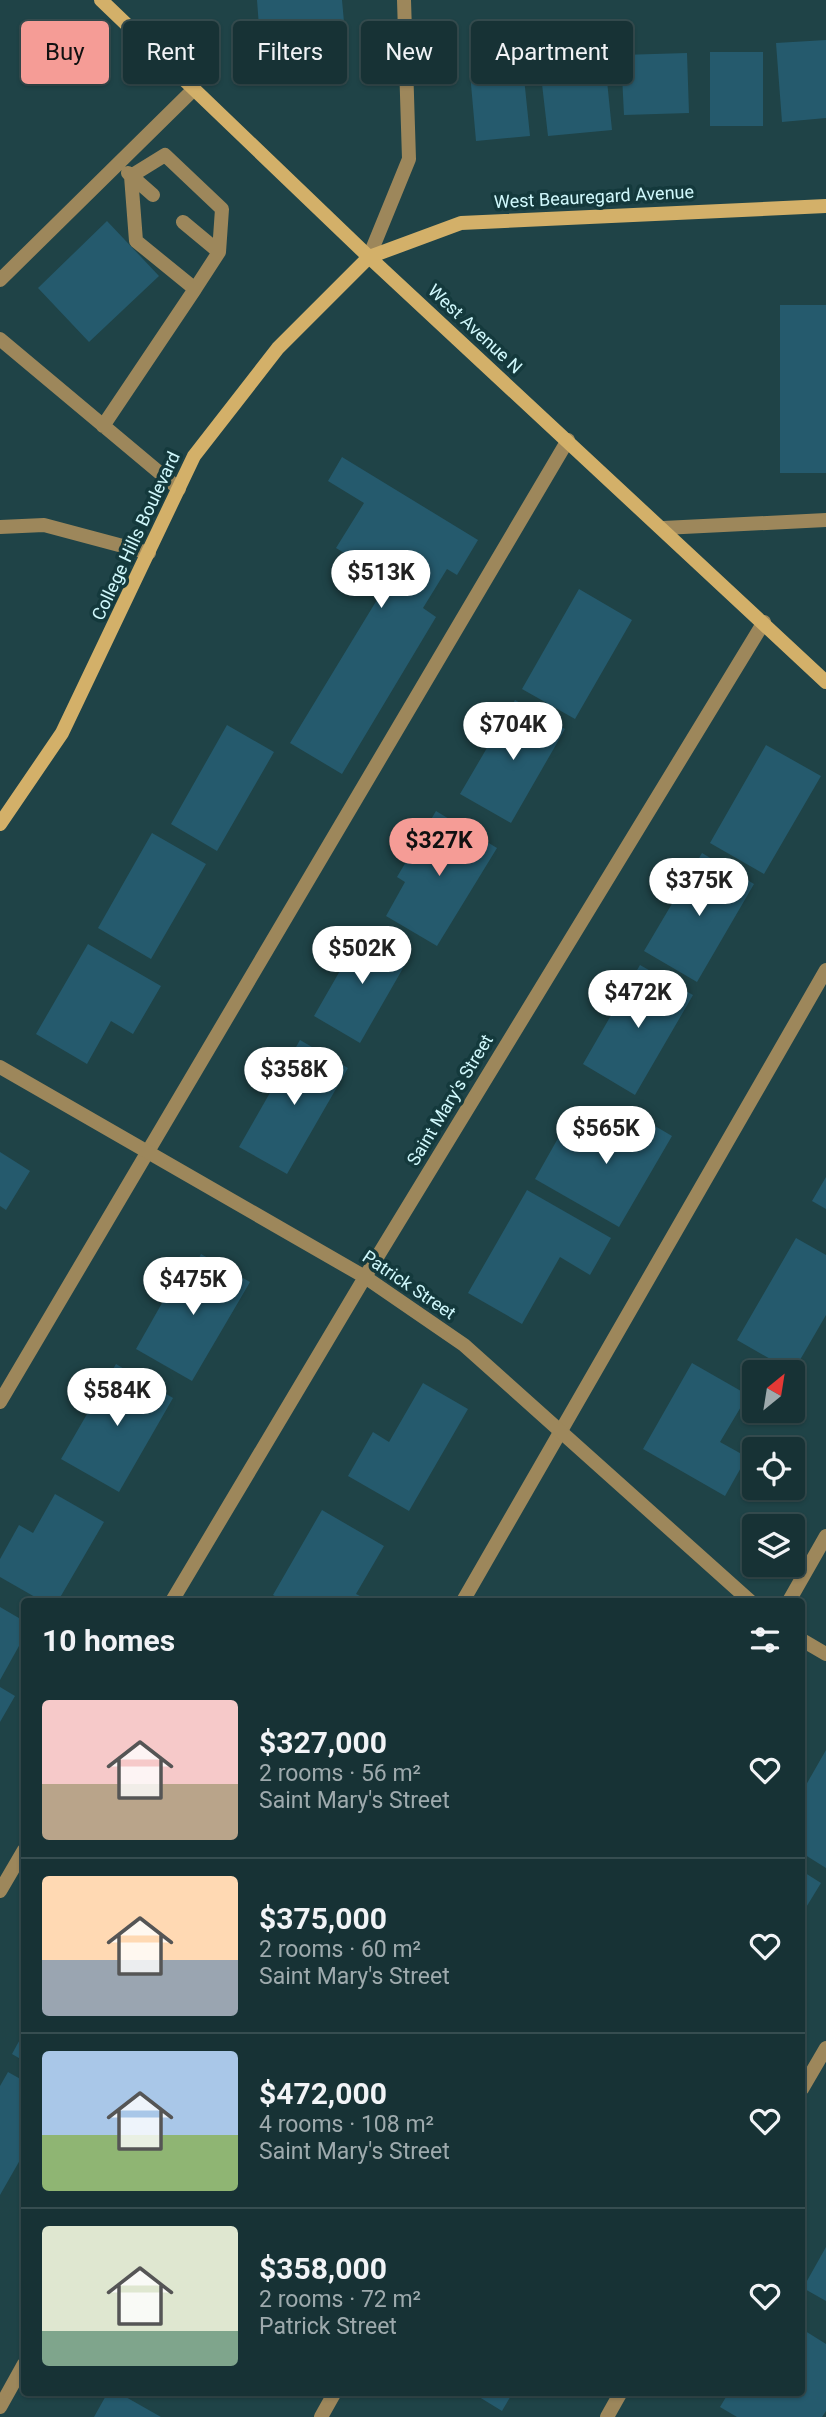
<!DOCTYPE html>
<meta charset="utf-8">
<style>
:root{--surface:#173235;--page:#243e41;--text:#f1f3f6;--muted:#9eaaad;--line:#364d50;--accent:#f59c96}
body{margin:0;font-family:Roboto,sans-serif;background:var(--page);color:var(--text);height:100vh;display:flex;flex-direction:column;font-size:26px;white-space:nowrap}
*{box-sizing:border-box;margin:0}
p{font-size:23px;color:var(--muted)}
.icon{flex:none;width:38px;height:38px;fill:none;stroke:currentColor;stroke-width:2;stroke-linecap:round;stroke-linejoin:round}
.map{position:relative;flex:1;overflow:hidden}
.side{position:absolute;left:21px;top:1598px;width:784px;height:798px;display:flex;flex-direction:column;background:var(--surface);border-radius:7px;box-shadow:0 2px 5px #0004,0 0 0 2px var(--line)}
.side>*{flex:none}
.top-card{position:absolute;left:21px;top:21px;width:784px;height:63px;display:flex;gap:14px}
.needle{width:46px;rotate:30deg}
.tools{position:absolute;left:742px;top:1360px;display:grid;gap:14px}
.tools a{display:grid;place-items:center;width:63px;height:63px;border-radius:7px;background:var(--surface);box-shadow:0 2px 5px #0004,0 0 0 2px var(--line);font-size:35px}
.price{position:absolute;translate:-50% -60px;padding:0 16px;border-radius:24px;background:#fff;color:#222;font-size:23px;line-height:46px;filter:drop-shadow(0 2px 4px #0008)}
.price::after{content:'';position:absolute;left:50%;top:42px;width:21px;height:16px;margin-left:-10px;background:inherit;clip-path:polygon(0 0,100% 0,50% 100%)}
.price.on{background:var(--accent);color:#111}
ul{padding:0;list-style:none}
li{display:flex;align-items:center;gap:21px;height:175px;padding:0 21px}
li+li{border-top:2px solid var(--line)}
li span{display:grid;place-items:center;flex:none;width:196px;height:140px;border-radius:7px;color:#555}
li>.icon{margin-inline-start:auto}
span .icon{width:84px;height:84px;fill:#fffc;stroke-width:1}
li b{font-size:30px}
h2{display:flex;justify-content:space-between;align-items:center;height:84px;padding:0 21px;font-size:30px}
.tag{padding:0 24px;border-radius:7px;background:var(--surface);box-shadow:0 2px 5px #0004,0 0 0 2px var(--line);font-size:24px;line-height:63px}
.tag.on{background:var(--accent);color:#111}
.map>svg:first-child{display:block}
.building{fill:#255a6d}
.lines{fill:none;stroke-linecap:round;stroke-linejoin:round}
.lane{stroke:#9d875b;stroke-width:14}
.street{stroke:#9d875b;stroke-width:14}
.secondary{stroke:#d3b069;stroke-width:14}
.labels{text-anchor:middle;stroke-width:7;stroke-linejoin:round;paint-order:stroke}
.street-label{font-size:18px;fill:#d0f8fc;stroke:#14393c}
</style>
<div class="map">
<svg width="826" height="2417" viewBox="0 0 826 2417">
<rect width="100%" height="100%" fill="#1f4347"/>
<!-- building -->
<path class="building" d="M257 0H342L345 33 260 40Z
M826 40V118L782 122 776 43Z
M604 51 612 130 548 136 539 58Z
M710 52H763V126H710Z
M687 53 689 113 624 115 621 55Z
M523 68 530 136 476 141 470 73Z
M107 221 159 276 89 342 38 288Z
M780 305H826V473H780Z
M342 457 478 540 457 575 447 569 423 608 436 617 342 774 290 743 389 580 336 548 364 503 328 481Z
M579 589 632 620 575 719 522 689Z
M515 700 565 729 511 823 460 794Z
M227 725 274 752 217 851 171 824Z
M766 745 821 776 764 874 710 843Z
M436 811 497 848 437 946 386 916 405 882 397 877Z
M152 833 206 864 151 959 98 928Z
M702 853 754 884 697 982 644 951Z
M364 929 410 956 360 1043 314 1016Z
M88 944 161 986 133 1034 111 1021 87 1064 36 1034Z
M640 965 693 995 635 1095 583 1064Z
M300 1040 348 1068 287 1174 239 1147Z
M621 1106 672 1136 619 1227 535 1179 561 1133 595 1152Z
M0 1152 30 1171 6 1210 0 1206Z
M826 1177V1209L812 1201Z
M527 1190 611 1238 590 1275 560 1257 522 1324 468 1293Z
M796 1238 826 1255V1315L793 1372 737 1340Z
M201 1254 250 1282 192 1381 136 1349 183 1266 192 1271Z
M692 1363 748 1395 720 1442 747 1457 725 1496 643 1449Z
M116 1364 173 1398 119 1492 61 1459Z
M423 1383 468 1409 409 1511 348 1476 373 1432 389 1442Z
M55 1494 104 1522 58 1601H42L0 1577V1559L19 1525 33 1533Z
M322 1510 384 1546 356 1594 370 1601H283L273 1595Z
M0 1607 24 1621V1637L0 1680Z
M0 1687 15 1696 0 1722Z
M826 1750V1868L802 1853V1792Z
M802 1871 821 1883 802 1914Z
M24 2032V2061L12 2054Z
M8 2072 24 2081V2153L0 2195V2086Z
M826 2247V2301L803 2288Z
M802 2329 826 2344V2411L822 2417H737L720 2407 729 2392H802Z
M108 2392H117L161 2417H94Z
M471 2392H513L502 2411Z"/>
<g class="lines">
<!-- lane -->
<path class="lane" d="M128 173 153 195
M183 222 219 252 222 209 165 155 131 176 136 241 195 289 219 252
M0 280 194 89
M0 339 179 489
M103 426 195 289
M663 528 826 520
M0 1402 568 440
M463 1601 826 970
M802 2089 826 2048
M0 2407 24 2364
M607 2417 621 2392"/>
<!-- street -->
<path class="street" d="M369 257 409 159 404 0
M0 527 44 525 149 553
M0 1067 365 1277 464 1345 750 1601
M172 1601 365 1277 764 622
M789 1601 826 1536
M802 1640 826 1654
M0 1891 24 1850
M321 2417 335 2392"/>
<!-- secondary -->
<path class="secondary" d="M101 0 369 257 826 682
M0 824 62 733 194 456 278 348 369 257 461 223 826 206"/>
</g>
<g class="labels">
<!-- street labels -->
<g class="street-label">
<text transform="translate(594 197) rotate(-3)" y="6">West Beauregard Avenue</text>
<text transform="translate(475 329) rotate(43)" y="6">West Avenue N</text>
<text transform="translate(136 536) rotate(-65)" y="6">College Hills Boulevard</text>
<text transform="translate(450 1100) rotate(-59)" y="6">Saint Mary's Street</text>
<text transform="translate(409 1285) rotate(34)" y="6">Patrick Street</text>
</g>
</g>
</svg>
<div class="tools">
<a><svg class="needle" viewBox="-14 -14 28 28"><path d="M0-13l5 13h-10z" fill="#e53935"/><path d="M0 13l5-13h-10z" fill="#9eaaad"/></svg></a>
<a><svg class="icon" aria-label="locate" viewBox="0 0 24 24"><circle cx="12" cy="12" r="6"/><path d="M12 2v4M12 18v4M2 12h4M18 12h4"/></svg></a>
<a><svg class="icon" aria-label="layers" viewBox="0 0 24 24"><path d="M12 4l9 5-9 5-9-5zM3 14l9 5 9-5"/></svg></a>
</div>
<b class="price" style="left:381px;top:610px">$513K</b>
<b class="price" style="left:513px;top:762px">$704K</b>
<b class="price on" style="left:439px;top:878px">$327K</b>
<b class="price" style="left:699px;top:918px">$375K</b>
<b class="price" style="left:362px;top:986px">$502K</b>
<b class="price" style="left:638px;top:1030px">$472K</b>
<b class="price" style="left:294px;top:1107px">$358K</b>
<b class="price" style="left:606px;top:1166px">$565K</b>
<b class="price" style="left:193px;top:1317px">$475K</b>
<b class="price" style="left:117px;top:1428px">$584K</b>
<div class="top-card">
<a class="tag on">Buy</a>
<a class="tag">Rent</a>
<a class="tag">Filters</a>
<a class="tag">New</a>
<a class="tag">Apartment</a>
</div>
<section class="side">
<h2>10 homes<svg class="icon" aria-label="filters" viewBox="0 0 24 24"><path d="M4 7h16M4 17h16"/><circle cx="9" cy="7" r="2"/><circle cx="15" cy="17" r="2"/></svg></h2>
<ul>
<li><span style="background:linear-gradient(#f6c9c9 60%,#b9a48a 0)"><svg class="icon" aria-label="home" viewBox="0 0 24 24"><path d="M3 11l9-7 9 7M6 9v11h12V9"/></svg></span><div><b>$327,000</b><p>2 rooms · 56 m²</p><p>Saint Mary's Street</p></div><svg class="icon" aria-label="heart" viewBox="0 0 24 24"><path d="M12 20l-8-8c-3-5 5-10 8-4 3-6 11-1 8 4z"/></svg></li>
<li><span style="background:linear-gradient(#ffd9b3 60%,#9aa5b1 0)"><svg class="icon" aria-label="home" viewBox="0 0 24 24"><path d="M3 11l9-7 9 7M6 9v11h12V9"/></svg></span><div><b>$375,000</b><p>2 rooms · 60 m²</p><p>Saint Mary's Street</p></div><svg class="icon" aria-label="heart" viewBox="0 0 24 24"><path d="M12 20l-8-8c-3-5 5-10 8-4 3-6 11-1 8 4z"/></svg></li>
<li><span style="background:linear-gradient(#a9c7e8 60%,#8fb573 0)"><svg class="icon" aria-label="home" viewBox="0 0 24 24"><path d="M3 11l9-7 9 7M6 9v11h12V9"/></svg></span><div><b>$472,000</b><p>4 rooms · 108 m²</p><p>Saint Mary's Street</p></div><svg class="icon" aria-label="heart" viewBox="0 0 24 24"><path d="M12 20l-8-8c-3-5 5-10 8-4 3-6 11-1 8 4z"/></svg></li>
<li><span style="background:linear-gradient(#dfe7d0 75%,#7fa58c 0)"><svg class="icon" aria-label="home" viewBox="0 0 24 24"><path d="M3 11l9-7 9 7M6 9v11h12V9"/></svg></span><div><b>$358,000</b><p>2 rooms · 72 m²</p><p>Patrick Street</p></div><svg class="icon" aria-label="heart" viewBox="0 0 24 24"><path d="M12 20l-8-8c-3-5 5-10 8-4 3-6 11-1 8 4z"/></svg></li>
</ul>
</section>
</div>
